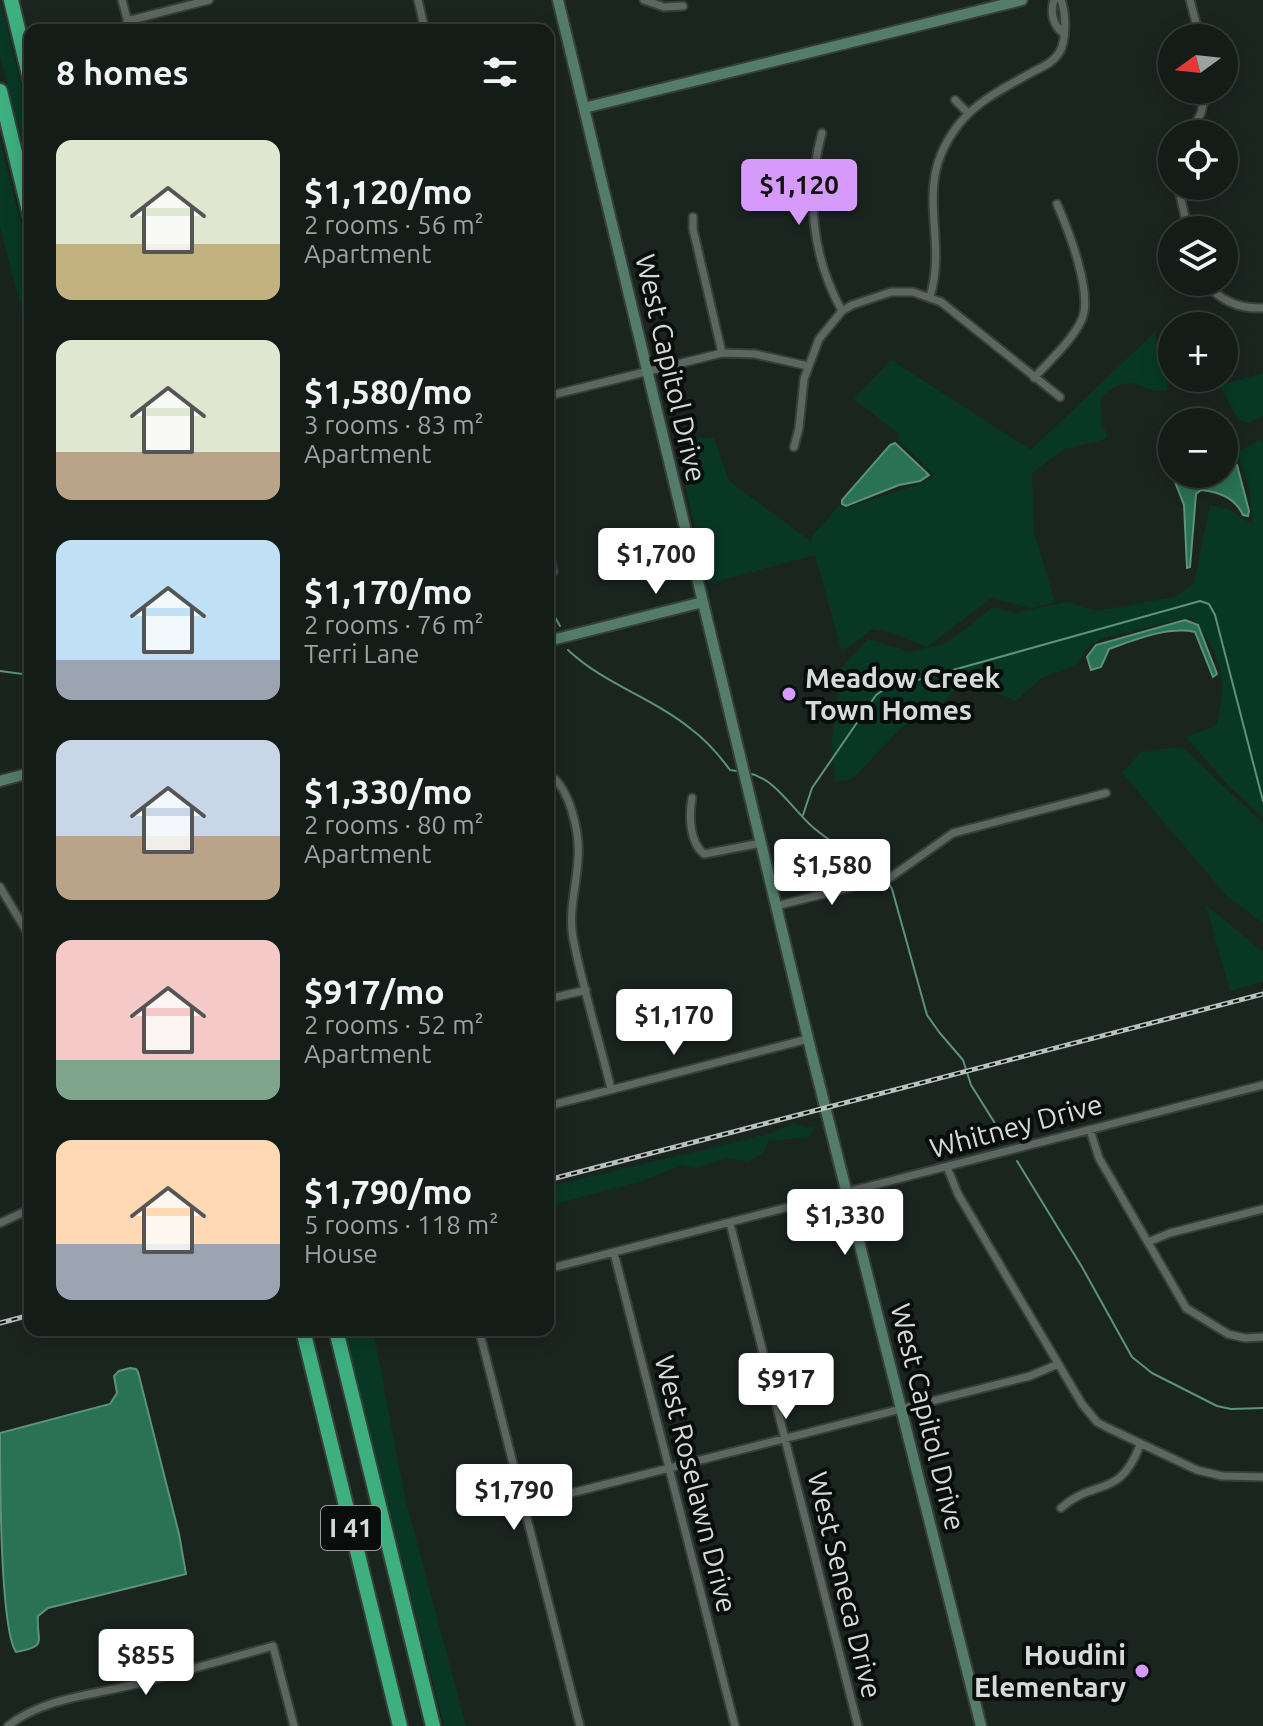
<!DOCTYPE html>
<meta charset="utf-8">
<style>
:root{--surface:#141c18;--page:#1d2521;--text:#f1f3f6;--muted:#9da1a2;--line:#333a37;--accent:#d69bfa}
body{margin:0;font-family:Ubuntu,sans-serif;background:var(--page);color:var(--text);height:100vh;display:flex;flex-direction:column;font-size:30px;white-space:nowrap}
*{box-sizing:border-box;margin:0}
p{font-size:26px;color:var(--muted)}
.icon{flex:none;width:44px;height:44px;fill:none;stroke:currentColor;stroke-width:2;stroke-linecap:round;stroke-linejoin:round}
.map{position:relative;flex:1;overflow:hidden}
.side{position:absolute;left:24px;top:24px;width:530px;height:1312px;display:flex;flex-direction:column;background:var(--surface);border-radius:16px;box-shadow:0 4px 20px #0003,0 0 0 2px var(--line)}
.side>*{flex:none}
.needle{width:52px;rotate:255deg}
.buttons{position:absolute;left:1158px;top:24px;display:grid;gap:16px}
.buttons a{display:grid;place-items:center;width:80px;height:80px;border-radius:50%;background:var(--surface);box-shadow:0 4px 20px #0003,0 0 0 2px var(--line);font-size:40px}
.price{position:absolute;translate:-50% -68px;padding:0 18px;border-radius:8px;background:#fff;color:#222;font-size:26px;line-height:52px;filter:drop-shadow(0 2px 4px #0008)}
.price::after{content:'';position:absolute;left:50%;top:48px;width:24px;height:18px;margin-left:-12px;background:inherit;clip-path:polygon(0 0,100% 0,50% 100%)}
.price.selected{background:var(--accent);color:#111}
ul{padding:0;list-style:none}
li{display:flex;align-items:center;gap:24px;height:200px;padding:0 32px}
li span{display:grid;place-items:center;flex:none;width:224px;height:160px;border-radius:16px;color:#555}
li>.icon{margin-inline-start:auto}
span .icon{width:96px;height:96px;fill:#fffc;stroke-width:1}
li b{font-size:34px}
h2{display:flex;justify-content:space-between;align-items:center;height:96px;padding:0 32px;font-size:34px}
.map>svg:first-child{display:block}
.green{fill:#083825}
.water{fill:#297253;stroke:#5d927b;stroke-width:2}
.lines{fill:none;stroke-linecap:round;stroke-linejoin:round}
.stream{stroke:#5d927b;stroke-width:2}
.street-casing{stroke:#383f3b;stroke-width:11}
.secondary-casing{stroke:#383f3b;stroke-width:14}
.highway-casing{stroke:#383f3b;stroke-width:18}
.street{stroke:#5c6761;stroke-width:7}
.secondary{stroke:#537d6a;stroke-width:10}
.highway{stroke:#3eb080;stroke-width:14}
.rail-casing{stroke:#b9c0bd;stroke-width:5}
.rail{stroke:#090d0b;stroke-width:2;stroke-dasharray:6;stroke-linecap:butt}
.poi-dot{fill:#d69bfa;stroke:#090d0b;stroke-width:3}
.labels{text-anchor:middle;stroke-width:8;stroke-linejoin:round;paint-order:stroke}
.shield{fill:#090d0b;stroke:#989d9a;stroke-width:2}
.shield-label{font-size:26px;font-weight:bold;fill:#d5dbd8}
.street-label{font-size:28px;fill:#d5dbd8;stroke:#090d0b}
.poi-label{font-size:28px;font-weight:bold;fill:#d5dbd8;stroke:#090d0b;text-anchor:start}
</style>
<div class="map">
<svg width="1263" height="1726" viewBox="0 0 1263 1726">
<rect width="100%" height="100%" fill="#1b2520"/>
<!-- green -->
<path class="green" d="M0 0 30 120V177L0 55Z
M0 142 30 259V342L0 227Z
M1155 332 1168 390C1140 397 1135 366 1100 398L1102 424 1107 435 1104 440 1064 449 1032 473 1034 532 1055 602 1031 608 991 598 927 647 898 635 872 629 842 652 815 555 708 584 674 437 714 438 729 481 810 541 813 547 811 537 839 506 847 508 923 483 934 475 898 440 899 434 854 399 891 360 1031 450Z
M1263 373V416L1249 423 1238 420 1220 385Z
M1261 439 1263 444V817L1228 785 1186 737 1216 726C1228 678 1223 656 1191 617L1102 638 1085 650 1077 665 1041 678 1016 701 977 684 955 690 923 722 903 726 851 780 835 781 832 739 840 670 868 639 909 652 947 643 993 607 1014 613 1067 602 1097 611 1175 597 1194 584 1210 505 1228 509 1253 525 1250 490 1237 453Z
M1182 747 1263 824V923L1228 897 1122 773 1141 752Z
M1206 905 1263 952V981L1230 991Z
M794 1123 807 1127 816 1126 809 1137 768 1141 763 1153 748 1162 730 1158 694 1168 681 1165 643 1181 548 1206V1187L776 1132Z
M344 1330H373L405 1498 466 1726H444Z"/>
<!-- water -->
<path class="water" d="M895 443 929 475 920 481 899 485 846 506 842 504V500L890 445Z
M1229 460 1237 465 1249 511 1248 516 1243 515C1235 498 1220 492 1201 490L1196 494 1190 567 1187 568 1184 505 1175 482 1190 474H1224V462Z
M1185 620 1198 625 1217 674 1213 677 1195 632C1168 626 1134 640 1109 649L1101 667 1091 670 1087 657 1096 645Z
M130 1368 136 1369 138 1372 179 1534 186 1574 48 1608 38 1616C36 1642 49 1646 16 1652 0 1628 0 1473 0 1433L110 1404 117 1393 114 1376 119 1371Z"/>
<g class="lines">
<!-- stream -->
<path class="stream" d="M548 605 560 626
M568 650C604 684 653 698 691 729 706 740 719 755 730 770L737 771
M0 671 30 675
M748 773C776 778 794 812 815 829 835 845 856 860 880 868L884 875
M803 815 812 788 876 695 885 689 1200 601 1209 604 1215 615 1263 801
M887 880 892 889 927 1015 939 1032 963 1060 971 1085 1006 1141
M1017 1161 1082 1267 1132 1357 1152 1373 1217 1406 1231 1409 1263 1408"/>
<defs>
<path id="street" d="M122 0 130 30
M418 0 425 30
M644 0 664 7 683 6
M1054 0C1050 12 1053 25 1062 32
M1190 0 1200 38
M127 21 209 0
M955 100 968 113
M822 133C805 193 812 257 842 311
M1190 134 1201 113 1206 90
M1178 186 1188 230
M693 217V229L722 353
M1205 282C1220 301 1239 309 1263 308
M930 297C949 232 910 186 959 124 976 102 1004 88 1029 74 1039 68 1052 64 1059 53 1067 41 1066 13 1061 0
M1034 378C1050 360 1072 341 1082 319 1093 293 1068 229 1057 204
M548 396 722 353 755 354 808 366
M794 447 799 428 804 379 819 339 842 311 852 305 891 292H913L941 302 1060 397
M548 550 553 572
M548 774C570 786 580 834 578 858 577 885 568 911 573 938 583 989 599 1039 611 1089
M692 798C689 815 689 842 704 854L761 843
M0 887 30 937
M776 906 891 877 953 833 1106 793
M548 999 586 990
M548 1106 808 1039
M1090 1130 1099 1158 1186 1308 1228 1334 1245 1338 1263 1337
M947 1167 958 1194 1082 1404 1097 1422 1106 1427 1197 1470 1222 1476 1263 1477
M0 1223 30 1209
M730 1223 858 1726
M1148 1242 1170 1233 1263 1209
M614 1253 735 1726
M548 1269 1263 1085
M479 1330 580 1726
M524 1505 1030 1376 1058 1364
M1061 1508C1096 1477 1119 1500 1140 1445
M8 1726C42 1698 94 1695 136 1684 182 1672 227 1659 273 1646L294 1726"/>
<path id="secondary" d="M558 0 811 1051 981 1726
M584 108 1022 0
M548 641 703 602
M0 781 30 773"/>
<path id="highway" d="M11 0 30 79
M0 91 30 215
M303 1330 400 1726
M336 1330 433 1726"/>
</defs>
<!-- street casing -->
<use href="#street" class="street-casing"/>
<!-- secondary casing -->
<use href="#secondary" class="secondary-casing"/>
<!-- highway casing -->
<use href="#highway" class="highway-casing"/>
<!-- street -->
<use href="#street" class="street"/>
<!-- secondary -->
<use href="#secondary" class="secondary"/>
<!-- highway -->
<use href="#highway" class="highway"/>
<defs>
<path id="rail" d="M548 1180 1263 994
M0 1323 30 1315"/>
</defs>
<!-- rail casing -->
<use href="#rail" class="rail-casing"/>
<!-- rail -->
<use href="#rail" class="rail"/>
</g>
<!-- markers -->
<g class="poi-dot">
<circle cx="789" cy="694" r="8"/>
<circle cx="1142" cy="1671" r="8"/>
</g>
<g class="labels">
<!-- shield labels -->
<rect class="shield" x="321" y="1506" width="60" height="44" rx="6"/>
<g class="shield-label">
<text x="351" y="1537">I 41</text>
</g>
<!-- street labels -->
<g class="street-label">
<text transform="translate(671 368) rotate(77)" y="10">West Capitol Drive</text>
<text transform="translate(1016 1126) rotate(-15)" y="10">Whitney Drive</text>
<text transform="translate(928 1417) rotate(76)" y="10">West Capitol Drive</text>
<text transform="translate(696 1484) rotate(76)" y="10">West Roselawn Drive</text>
<text transform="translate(845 1585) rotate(76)" y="10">West Seneca Drive</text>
</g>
<!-- poi labels -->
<g class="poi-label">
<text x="805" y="688">Meadow Creek<tspan x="805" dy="32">Town Homes</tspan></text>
<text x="1126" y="1665" text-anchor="end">Houdini<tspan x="1126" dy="32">Elementary</tspan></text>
</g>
</g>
</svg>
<div class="buttons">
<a><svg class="needle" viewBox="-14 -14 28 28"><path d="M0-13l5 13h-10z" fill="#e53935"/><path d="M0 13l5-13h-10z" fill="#9da1a2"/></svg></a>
<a><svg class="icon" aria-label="locate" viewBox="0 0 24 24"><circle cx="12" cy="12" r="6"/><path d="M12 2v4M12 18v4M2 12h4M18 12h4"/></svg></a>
<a><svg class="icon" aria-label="layers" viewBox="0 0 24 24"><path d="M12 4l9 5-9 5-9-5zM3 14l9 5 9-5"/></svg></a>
<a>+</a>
<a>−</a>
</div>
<b class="price selected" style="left:799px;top:227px">$1,120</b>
<b class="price" style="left:656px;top:596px">$1,700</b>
<b class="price" style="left:832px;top:907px">$1,580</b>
<b class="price" style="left:674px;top:1057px">$1,170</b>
<b class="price" style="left:845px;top:1257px">$1,330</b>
<b class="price" style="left:786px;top:1421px">$917</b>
<b class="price" style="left:514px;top:1532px">$1,790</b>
<b class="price" style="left:146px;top:1697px">$855</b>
<section class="side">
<h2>8 homes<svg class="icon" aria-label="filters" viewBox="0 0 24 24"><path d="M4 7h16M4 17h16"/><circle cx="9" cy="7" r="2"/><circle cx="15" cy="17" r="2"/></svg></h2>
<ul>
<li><span style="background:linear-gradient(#dfe7d0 65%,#c2b280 0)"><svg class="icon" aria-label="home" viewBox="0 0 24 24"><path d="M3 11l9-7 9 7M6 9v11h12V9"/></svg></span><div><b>$1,120/mo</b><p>2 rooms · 56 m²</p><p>Apartment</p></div></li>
<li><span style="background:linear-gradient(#dfe7d0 70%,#b9a48a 0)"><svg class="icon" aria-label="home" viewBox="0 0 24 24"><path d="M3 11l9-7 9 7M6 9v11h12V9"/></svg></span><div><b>$1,580/mo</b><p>3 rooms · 83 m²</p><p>Apartment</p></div></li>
<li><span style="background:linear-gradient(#bfe0f5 75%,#9aa5b1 0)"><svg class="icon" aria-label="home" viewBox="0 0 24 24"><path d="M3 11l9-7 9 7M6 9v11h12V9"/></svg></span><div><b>$1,170/mo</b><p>2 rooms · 76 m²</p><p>Terri Lane</p></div></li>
<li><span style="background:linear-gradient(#c9d6e8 60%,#b9a48a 0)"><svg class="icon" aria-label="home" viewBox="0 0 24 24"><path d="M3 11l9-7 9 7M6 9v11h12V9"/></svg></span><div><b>$1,330/mo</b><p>2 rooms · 80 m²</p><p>Apartment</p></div></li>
<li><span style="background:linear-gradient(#f6c9c9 75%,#7fa58c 0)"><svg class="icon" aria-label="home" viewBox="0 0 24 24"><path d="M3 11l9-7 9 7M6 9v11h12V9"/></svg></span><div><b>$917/mo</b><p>2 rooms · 52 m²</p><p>Apartment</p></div></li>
<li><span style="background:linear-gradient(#ffd9b3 65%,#9aa5b1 0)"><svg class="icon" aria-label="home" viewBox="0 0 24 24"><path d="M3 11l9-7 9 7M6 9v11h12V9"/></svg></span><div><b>$1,790/mo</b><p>5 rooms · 118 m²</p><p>House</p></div></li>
</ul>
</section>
</div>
